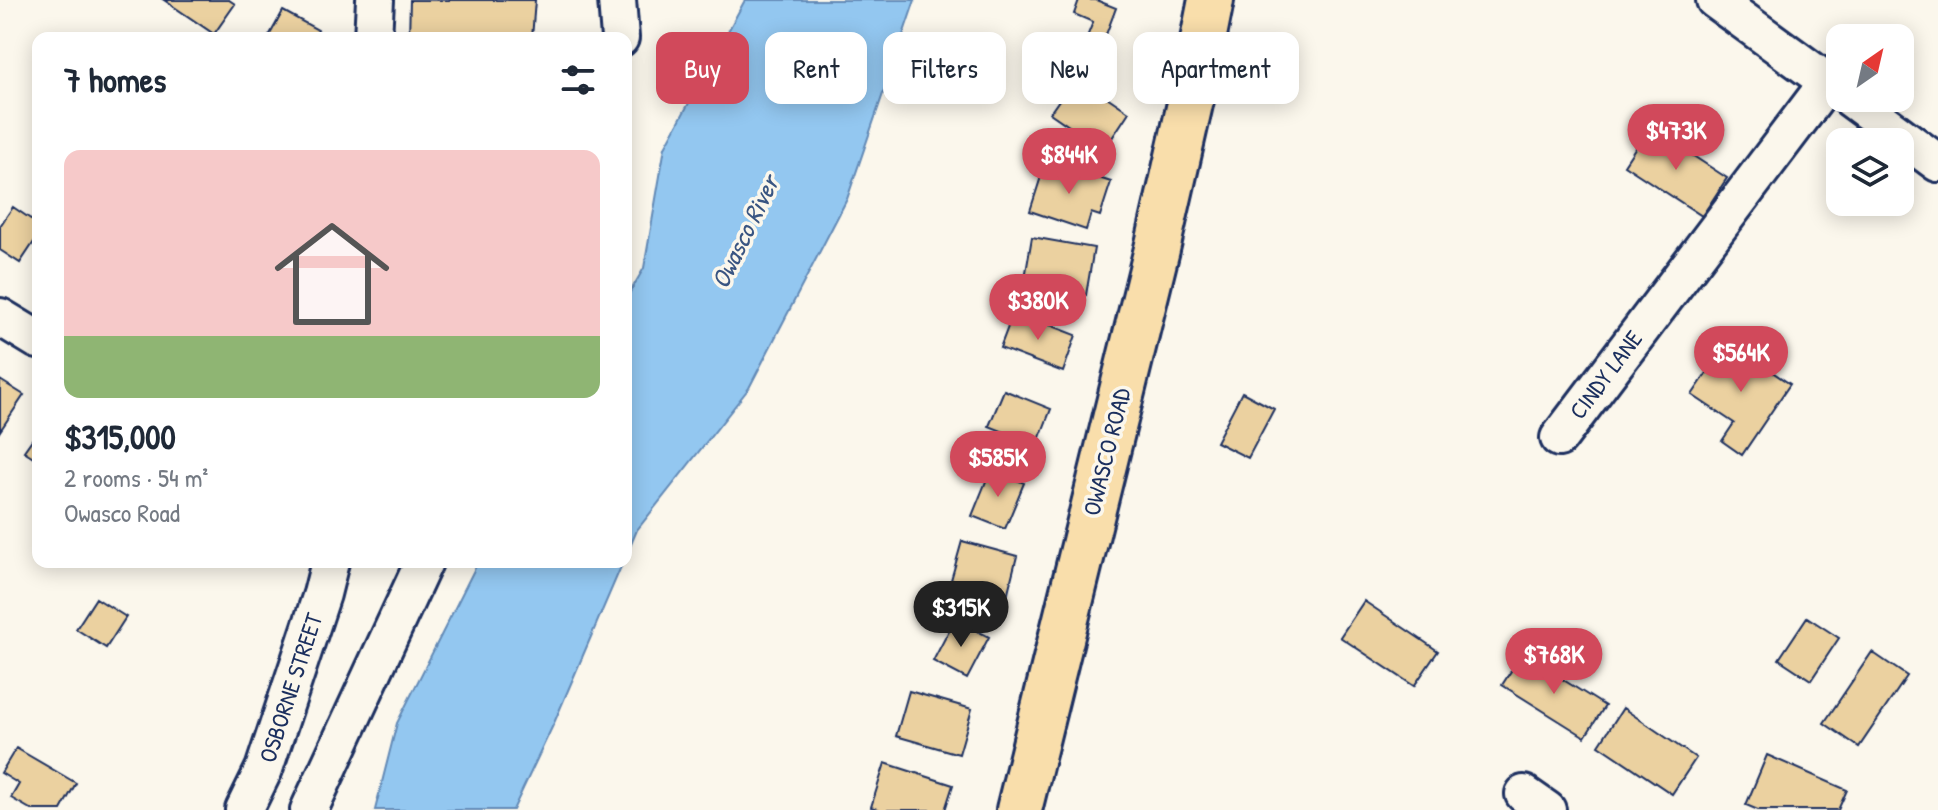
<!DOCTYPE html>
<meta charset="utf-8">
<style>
:root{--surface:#fff;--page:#f2f2f3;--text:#1f2937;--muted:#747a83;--accent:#d1495b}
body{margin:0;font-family:"Patrick Hand",sans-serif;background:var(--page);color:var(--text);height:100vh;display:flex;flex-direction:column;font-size:30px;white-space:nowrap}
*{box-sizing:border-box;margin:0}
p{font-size:26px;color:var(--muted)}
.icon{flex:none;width:44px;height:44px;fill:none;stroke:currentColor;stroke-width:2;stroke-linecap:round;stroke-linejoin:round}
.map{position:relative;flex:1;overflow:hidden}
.drawer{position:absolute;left:32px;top:32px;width:600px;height:536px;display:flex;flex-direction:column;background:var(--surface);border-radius:16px;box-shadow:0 4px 20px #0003}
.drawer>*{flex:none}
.guide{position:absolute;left:656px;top:32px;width:760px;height:72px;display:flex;gap:16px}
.needle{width:52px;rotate:34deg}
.fabs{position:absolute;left:1826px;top:24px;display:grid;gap:16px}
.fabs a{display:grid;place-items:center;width:88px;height:88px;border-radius:16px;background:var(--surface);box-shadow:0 4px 20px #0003;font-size:40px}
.price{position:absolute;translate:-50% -68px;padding:0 18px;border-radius:28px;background:var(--accent);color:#fff;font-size:26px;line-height:52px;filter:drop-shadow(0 2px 4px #0008)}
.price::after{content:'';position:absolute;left:50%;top:48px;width:24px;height:18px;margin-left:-12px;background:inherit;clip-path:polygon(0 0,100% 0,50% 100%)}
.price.active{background:#222;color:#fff}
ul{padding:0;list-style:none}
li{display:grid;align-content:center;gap:16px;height:424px;padding:0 32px}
li span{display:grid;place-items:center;height:248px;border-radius:16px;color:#555}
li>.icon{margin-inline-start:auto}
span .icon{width:144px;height:144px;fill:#fffc;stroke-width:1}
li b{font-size:34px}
h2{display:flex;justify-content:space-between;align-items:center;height:96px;padding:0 32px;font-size:34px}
.chip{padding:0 28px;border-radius:16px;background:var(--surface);box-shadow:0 4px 20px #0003;font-size:28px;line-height:72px}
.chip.active{background:var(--accent);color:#fff}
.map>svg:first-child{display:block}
.water{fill:#93c7f0;stroke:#638ab6;stroke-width:2}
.building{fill:#ebd1a0;stroke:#1b2f5e;stroke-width:2}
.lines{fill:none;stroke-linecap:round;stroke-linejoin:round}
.minor-casing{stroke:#1b2f5e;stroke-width:42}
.major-casing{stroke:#1b2f5e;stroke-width:50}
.minor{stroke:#fbf7ec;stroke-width:36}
.major{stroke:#f9deab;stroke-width:44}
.labels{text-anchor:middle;stroke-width:7;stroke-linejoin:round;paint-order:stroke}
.street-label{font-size:24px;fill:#1b2f5e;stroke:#fbf7ec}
.water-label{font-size:26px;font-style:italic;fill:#395582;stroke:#fbf7ec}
</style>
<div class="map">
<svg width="1938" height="810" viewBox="0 0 1938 810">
<rect width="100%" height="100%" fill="#fbf7ec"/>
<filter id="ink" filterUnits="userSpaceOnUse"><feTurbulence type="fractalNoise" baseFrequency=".0125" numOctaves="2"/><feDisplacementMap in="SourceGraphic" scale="16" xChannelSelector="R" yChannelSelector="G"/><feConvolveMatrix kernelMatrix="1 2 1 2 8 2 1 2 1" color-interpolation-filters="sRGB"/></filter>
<g filter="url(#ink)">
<!-- water -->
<path class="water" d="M745 0H915L847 199 749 388 637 530 626 556V299L644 268 665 147Z
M478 562H623L554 723 513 810H375L397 723Z"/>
<!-- building -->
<path class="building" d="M164 0H229L235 4 214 34Z
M410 0H535L532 38H409Z
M1079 0H1096L1116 8 1099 53 1083 47 1093 22 1074 14Z
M283 11 318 30 313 38H268Z
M1076 76 1129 112 1104 150 1050 113Z
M1649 127 1727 178 1702 216 1624 165Z
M1046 161 1111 182 1100 216 1091 213 1086 230 1030 211Z
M13 207 38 224V236L20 263 0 250V226Z
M1032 237 1094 248 1086 295 1024 284Z
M1014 311 1076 335 1063 372 1000 348Z
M1728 342 1790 384 1742 455 1722 441 1734 423 1692 395Z
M0 380 24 395 0 431Z
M1004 390 1051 409 1037 445 989 426Z
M1242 392 1274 409 1248 458 1216 442Z
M38 431V460L24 451Z
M991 469 1024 483 1005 529 972 516Z
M962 541 1017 556 1007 596 951 580Z
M96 598 126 617 106 648 76 629Z
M1364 601 1438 651 1414 686 1340 637Z
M1807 617 1839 638 1811 680 1779 659Z
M955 619 989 637 967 679 933 661Z
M1872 652 1907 676 1859 747 1824 723Z
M1522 654 1605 706 1585 737 1502 685Z
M909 691 972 709 959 754 896 736Z
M1623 708 1696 758 1672 794 1599 745Z
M16 748 76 783 61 810H32L11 798 19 784 1 773Z
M1767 755 1847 790 1838 810H1758L1746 805Z
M885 763 953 785 945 810H880L871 807Z"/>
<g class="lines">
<defs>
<path id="minor" d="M617 0 620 38
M1715 0 1840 91
M373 38 375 0
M1850 98 1938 163
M0 317 38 340
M1559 438 1828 82
M1524 794 1547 810
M244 810 264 769 322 594 330 562
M309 810 424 562"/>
<path id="major" d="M1019 810 1157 249 1194 86 1211 0"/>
</defs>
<!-- minor casing -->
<use href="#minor" class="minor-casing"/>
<!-- major casing -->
<use href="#major" class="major-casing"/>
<!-- minor -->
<use href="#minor" class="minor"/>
<!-- major -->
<use href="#major" class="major"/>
</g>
</g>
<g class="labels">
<!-- street labels -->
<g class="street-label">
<text transform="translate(1606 375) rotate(-53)" y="8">CINDY LANE</text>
<text transform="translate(1107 452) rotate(-76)" y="8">OWASCO ROAD</text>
<text transform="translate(291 688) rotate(-72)" y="8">OSBORNE STREET</text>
</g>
<!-- water labels -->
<g class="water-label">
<text transform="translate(745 232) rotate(-64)" y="9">Owasco River</text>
</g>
</g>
</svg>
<div class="fabs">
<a><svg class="needle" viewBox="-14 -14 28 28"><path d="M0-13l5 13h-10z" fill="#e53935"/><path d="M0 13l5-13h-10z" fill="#747a83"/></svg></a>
<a><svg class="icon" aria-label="layers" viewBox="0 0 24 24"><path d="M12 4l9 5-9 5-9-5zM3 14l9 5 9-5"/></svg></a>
</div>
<b class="price" style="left:1676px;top:172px">$473K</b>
<b class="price" style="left:1069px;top:196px">$844K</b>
<b class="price" style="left:1038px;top:342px">$380K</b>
<b class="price" style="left:1741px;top:394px">$564K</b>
<b class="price" style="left:998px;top:499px">$585K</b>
<b class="price active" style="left:961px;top:649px">$315K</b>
<b class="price" style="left:1554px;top:696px">$768K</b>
<div class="guide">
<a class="chip active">Buy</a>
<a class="chip">Rent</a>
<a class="chip">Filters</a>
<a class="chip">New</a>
<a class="chip">Apartment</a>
</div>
<section class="drawer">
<h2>7 homes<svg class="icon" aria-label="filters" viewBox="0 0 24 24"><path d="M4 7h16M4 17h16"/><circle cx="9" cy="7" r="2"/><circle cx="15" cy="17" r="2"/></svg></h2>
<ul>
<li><span style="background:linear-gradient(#f6c9c9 75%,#8fb573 0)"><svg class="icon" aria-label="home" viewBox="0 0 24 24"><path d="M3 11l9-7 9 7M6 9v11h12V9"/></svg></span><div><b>$315,000</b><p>2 rooms · 54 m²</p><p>Owasco Road</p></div></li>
</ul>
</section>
</div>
